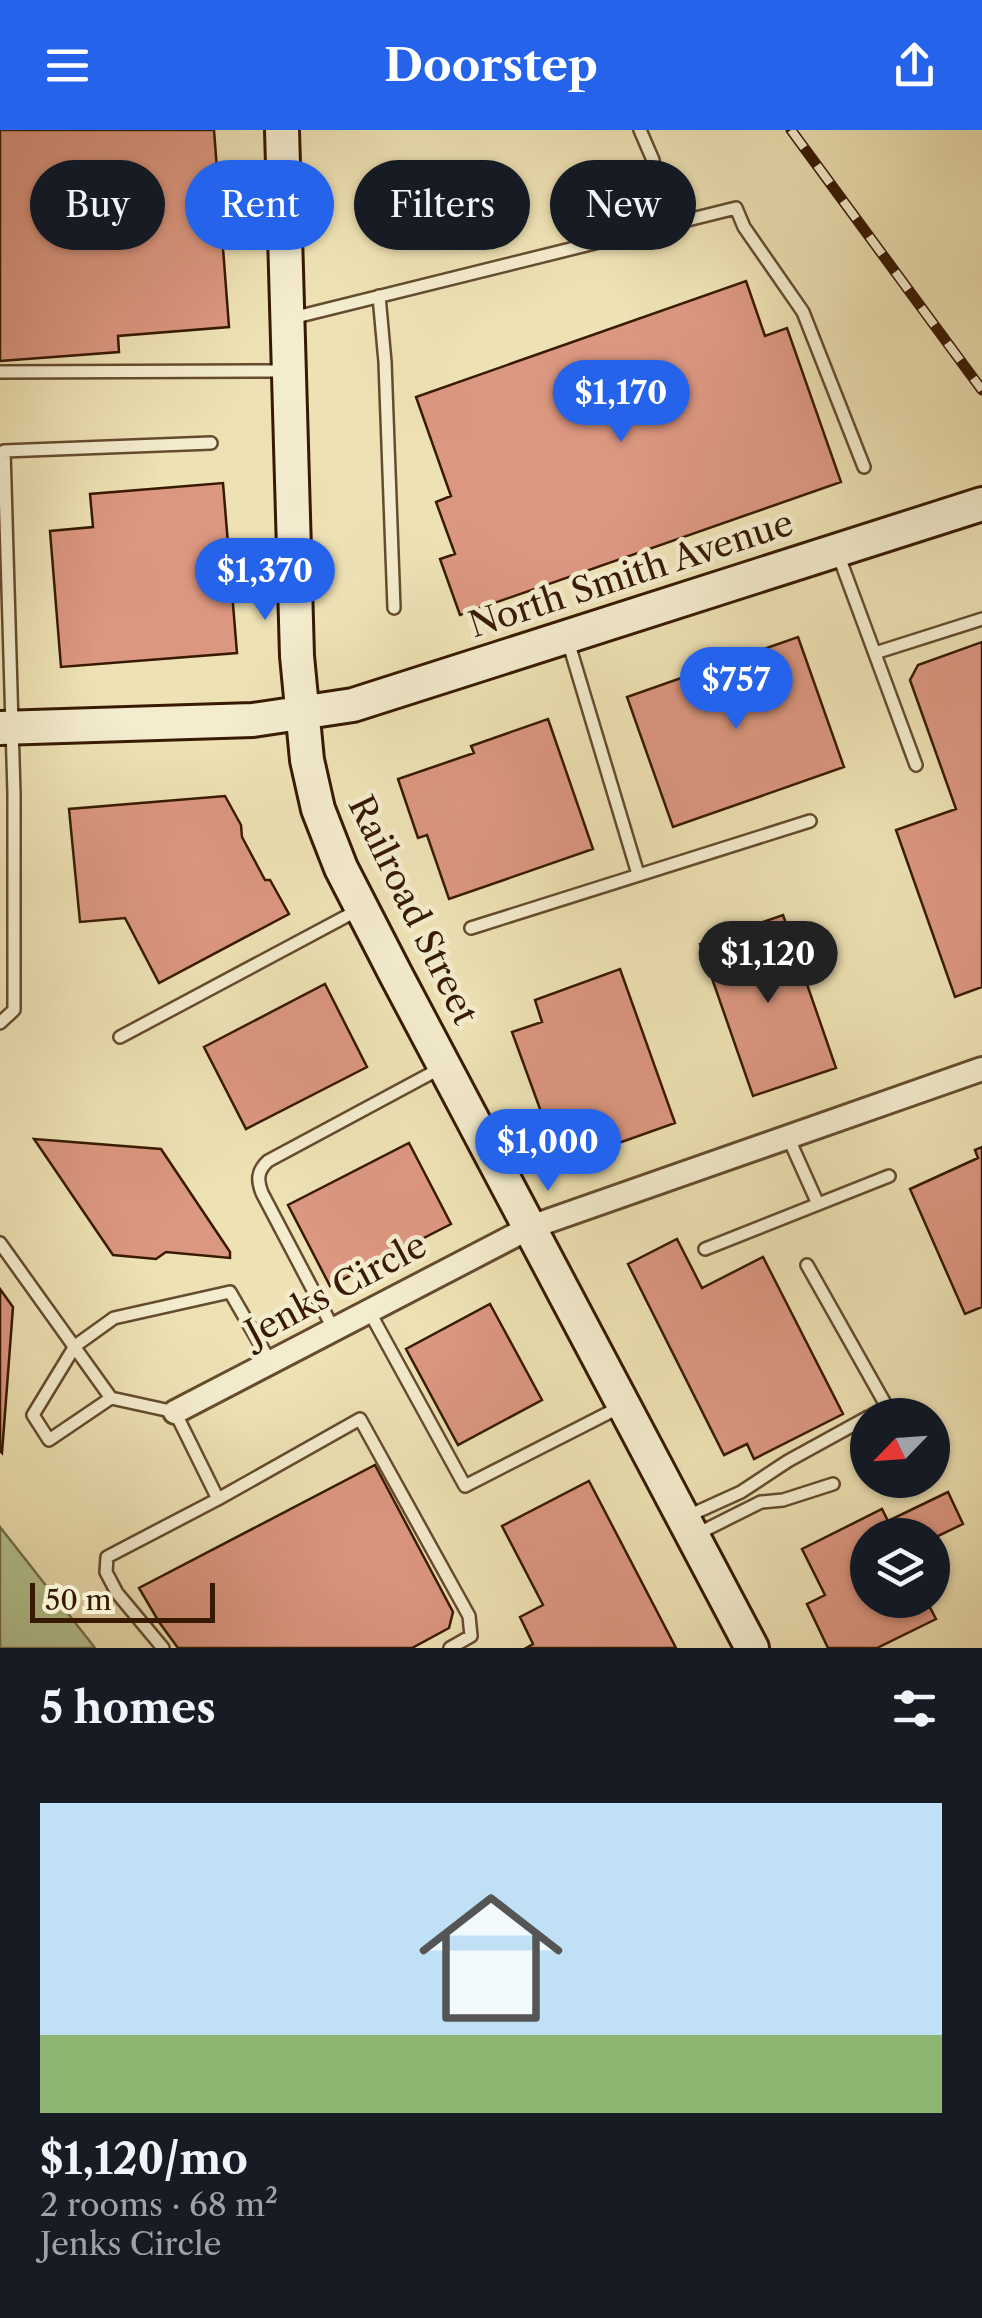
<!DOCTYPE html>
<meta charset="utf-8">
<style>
:root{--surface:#171b24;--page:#20242c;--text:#f1f3f6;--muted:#9ea1a6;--line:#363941;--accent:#2563eb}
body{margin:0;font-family:"Libre Caslon Text",serif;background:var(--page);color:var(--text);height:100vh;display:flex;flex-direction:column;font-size:38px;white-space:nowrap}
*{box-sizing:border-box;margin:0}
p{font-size:32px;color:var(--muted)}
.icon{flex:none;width:55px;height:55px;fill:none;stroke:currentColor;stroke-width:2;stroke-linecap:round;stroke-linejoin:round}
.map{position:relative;height:1518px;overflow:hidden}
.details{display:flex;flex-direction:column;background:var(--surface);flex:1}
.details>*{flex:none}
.top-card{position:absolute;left:30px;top:30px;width:922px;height:90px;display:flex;gap:20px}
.needle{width:65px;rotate:245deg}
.fabs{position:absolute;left:850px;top:1268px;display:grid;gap:20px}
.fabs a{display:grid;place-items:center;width:100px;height:100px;border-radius:50%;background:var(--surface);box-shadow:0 2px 8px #0004;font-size:50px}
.scale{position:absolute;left:30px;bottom:25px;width:185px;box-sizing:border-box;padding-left:10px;border:5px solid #371a01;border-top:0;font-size:28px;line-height:35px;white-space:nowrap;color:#371a01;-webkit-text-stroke:8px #f4ecce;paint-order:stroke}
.price{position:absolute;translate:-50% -85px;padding:0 22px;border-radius:35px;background:var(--accent);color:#fff;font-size:32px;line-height:65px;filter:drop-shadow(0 2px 5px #0008)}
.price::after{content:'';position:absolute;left:50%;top:60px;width:30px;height:22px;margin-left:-15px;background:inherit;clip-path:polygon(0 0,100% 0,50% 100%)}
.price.active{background:#222;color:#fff}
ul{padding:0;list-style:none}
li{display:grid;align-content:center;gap:20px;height:530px;padding:0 40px}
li+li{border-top:2px solid var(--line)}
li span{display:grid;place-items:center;height:310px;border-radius:0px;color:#555}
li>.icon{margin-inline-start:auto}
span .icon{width:180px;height:180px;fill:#fffc;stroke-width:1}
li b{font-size:42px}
h2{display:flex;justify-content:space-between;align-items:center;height:120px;padding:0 40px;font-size:42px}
.chip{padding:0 35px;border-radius:45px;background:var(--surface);box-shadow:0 2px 8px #0004;font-size:35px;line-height:90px}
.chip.active{background:var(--accent);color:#fff}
header{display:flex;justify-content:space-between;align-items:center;height:130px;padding:0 40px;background:var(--accent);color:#fff;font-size:45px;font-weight:700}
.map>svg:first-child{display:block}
.green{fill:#b4c490;stroke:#766f48;stroke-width:2.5}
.building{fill:#dc9780;stroke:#371a01;stroke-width:2.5}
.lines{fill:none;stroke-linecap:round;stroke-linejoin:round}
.service-casing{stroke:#654c2e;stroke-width:16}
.minor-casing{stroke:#654c2e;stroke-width:28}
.secondary-casing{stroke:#371a01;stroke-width:38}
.service{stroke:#f4ecce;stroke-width:11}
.minor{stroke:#f4ecce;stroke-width:22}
.secondary{stroke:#f4ecce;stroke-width:32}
.rail-casing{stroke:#371a01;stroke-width:11}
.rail{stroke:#f4ecce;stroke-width:8;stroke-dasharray:22;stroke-linecap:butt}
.labels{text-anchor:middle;stroke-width:9;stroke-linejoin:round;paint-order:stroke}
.street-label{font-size:35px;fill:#371a01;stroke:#f4ecce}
</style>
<header><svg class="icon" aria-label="menu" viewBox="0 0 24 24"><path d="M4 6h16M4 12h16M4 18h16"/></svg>Doorstep<svg class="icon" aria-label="share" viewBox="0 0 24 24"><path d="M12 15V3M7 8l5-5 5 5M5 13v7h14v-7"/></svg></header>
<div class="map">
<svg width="982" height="1518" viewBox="0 0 982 1518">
<rect width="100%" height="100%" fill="#eee2b4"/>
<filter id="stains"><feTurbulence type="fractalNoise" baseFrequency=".002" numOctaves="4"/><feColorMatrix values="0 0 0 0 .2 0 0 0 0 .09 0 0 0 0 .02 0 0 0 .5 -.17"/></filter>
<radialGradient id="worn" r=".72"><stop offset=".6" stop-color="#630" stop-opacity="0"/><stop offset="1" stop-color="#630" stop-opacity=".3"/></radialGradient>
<!-- green -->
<path class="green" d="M0 1397 95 1518H0Z"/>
<!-- building -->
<path class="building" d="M0 0H214L229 197 118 206 119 222 0 231Z
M746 151 765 206 787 198 841 352 460 485 440 429 455 424 436 372 451 366 416 267Z
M223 353 237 523 61 537 50 401 93 397 90 364Z
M798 507 844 637 673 697 627 567Z
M982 512V857L955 867 896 700 956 679 910 550 918 535Z
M548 589 593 719 449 769 427 705 418 708 398 649 474 623 471 616Z
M225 666 241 695 242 707 265 750H270L289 784 159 853 125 788 80 792 69 679Z
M783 785 836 938 753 966 700 814Z
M620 839 675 993 560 1034 512 902 542 892 535 870Z
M325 854 367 937 246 999 204 917Z
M34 1009 161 1019 230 1122V1128L166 1122 156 1129 113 1125Z
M409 1013 451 1094 330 1156 288 1075Z
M982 1017V1177L965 1184 910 1059 978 1028 975 1020Z
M677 1109 702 1158 763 1127 843 1284 754 1329 747 1314 724 1325 628 1134Z
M0 1159 13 1177 2 1323 0 1321Z
M490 1174 542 1270 458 1315 406 1219Z
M375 1335 453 1482 449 1498 412 1518H178L159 1492 139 1458Z
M589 1351 676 1518H526L533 1514 520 1487 543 1475 502 1396Z
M948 1362 963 1394 932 1409V1405H868V1470H926L936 1489 877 1518H828L807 1474 825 1465 802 1419 882 1379 888 1391Z"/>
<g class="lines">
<defs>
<path id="service" d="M640 0 653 30
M379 166 385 232 394 478
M292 188 736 78 744 97 803 182 864 337
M0 242 285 241
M838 424 916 635
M568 511 638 744
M875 523 982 489
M471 798 810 691
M0 893 14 880V664L4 321 211 313
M120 907 358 780
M788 1007 818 1074
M0 1113 111 1268 175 1282 218 1369
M705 1119 889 1046
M807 1135 887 1277 872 1285
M369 1181 465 1356 620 1277
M334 1200 262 1063C257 1050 257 1041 268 1031L441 938
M111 1268 49 1310 33 1285 75 1216 114 1188 230 1162 271 1233
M688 1386 741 1362 788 1331 868 1287
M697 1404 761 1372 783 1370 833 1354
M163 1518 117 1463 106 1442 107 1427 218 1369 360 1289 469 1486 471 1506 450 1518"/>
<path id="minor" d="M175 1282 531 1097 982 939"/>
<path id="secondary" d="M282 0 297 526 307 630 318 679 341 738 395 843 752 1518
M0 598 253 590 353 575 982 374"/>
</defs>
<!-- service casing -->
<use href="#service" class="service-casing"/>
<!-- minor casing -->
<use href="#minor" class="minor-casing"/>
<!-- secondary casing -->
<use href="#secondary" class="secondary-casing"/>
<!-- service -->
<use href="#service" class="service"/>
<!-- minor -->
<use href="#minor" class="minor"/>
<!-- secondary -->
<use href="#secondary" class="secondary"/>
<defs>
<path id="rail" d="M791 0 982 260"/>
</defs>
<!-- rail casing -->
<use href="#rail" class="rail-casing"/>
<!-- rail -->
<use href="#rail" class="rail"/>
</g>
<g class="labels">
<!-- street labels -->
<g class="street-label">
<text transform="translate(631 444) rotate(-18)" y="12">North Smith Avenue</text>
<text transform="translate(413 780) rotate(64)" y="12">Railroad Street</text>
<text transform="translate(336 1159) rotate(-28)" y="12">Jenks Circle</text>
</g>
</g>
<rect width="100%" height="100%" filter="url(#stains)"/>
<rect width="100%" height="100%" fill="url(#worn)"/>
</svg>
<div class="fabs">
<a><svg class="needle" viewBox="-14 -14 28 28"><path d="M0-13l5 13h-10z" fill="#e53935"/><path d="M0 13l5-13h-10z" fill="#9ea1a6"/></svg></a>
<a><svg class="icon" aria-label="layers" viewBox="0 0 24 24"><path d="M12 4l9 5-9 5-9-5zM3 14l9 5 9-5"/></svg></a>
</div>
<div class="scale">50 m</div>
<b class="price" style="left:621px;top:315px">$1,170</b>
<b class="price" style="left:265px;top:493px">$1,370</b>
<b class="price" style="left:736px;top:602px">$757</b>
<b class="price active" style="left:768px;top:876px">$1,120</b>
<b class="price" style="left:548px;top:1064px">$1,000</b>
<div class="top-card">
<a class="chip">Buy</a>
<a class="chip active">Rent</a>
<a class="chip">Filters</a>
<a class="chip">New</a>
</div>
</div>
<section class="details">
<h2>5 homes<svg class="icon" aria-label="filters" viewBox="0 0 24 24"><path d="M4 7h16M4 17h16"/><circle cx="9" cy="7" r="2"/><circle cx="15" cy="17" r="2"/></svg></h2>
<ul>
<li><span style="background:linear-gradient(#bfe0f5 75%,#8fb573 0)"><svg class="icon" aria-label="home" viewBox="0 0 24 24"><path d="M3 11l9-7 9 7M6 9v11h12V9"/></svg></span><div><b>$1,120/mo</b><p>2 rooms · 68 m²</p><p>Jenks Circle</p></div></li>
</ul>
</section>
